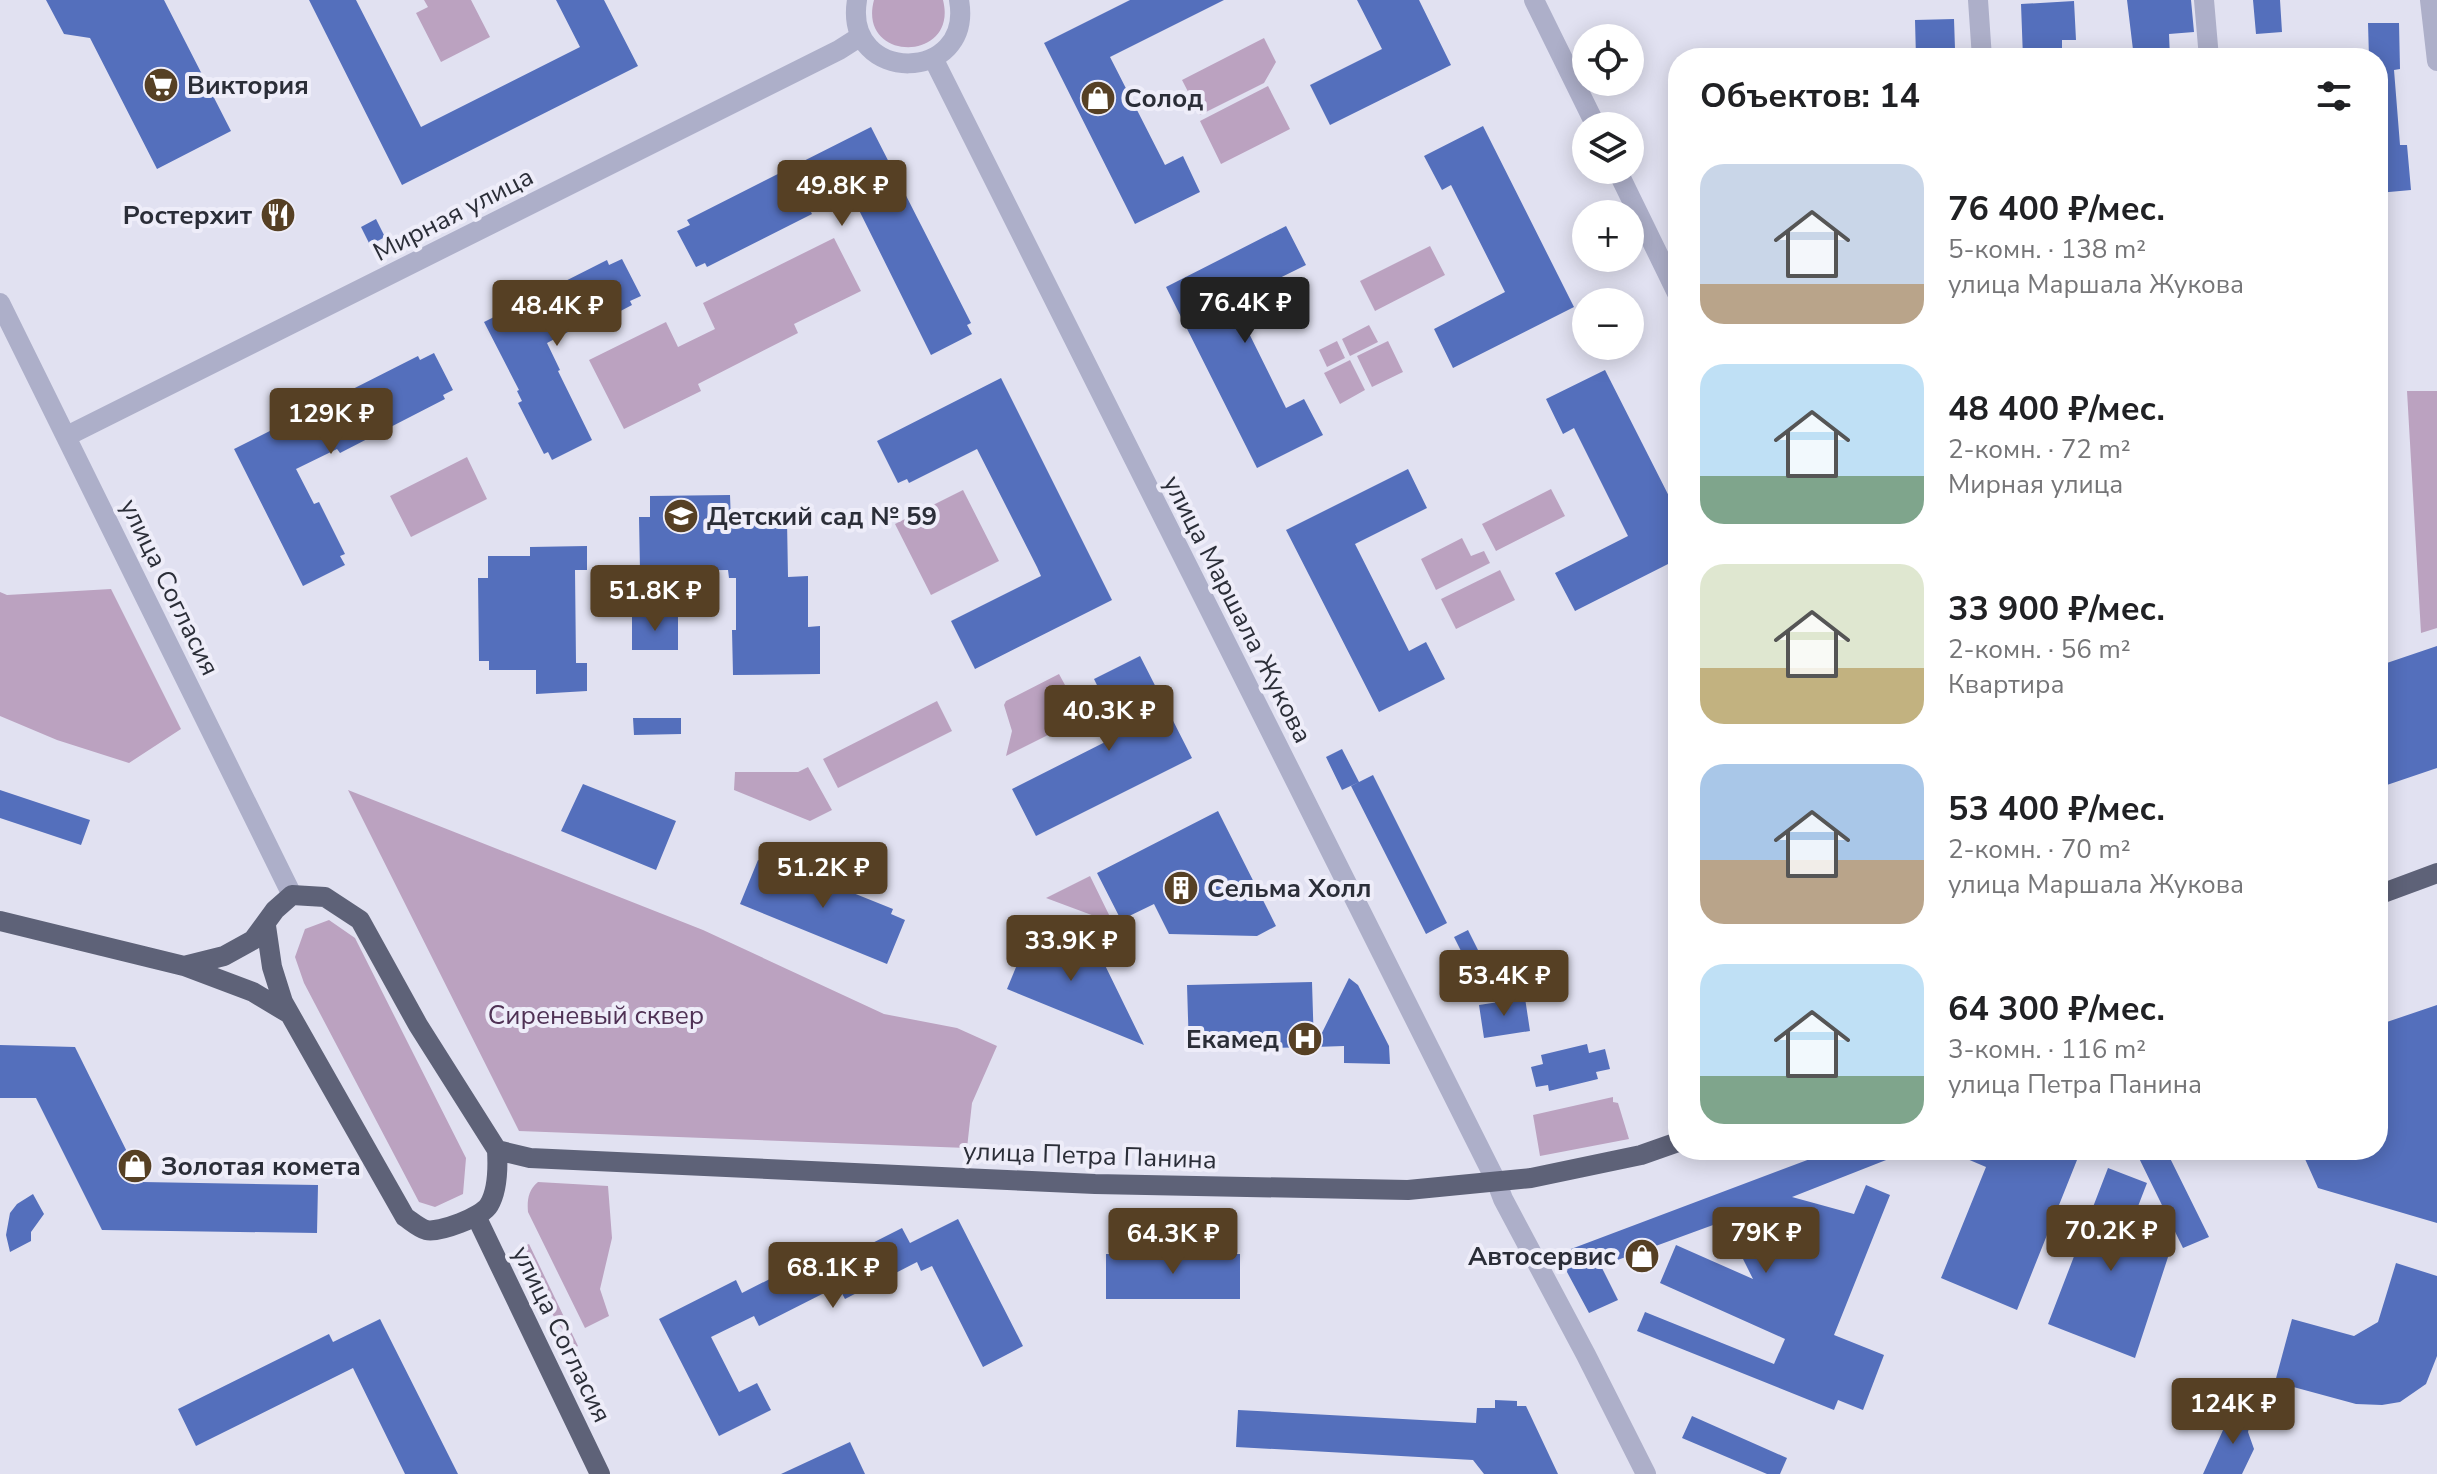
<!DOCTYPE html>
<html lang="ru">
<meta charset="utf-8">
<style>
:root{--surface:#fff;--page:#f6f6f6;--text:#202124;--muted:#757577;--accent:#564024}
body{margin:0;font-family:"Nunito Sans",sans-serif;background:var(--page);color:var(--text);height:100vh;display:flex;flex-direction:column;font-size:30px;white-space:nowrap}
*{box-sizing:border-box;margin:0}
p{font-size:26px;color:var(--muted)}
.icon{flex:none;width:44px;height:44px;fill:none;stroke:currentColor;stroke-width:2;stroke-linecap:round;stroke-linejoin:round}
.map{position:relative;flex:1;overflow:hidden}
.sheet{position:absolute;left:1668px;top:48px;width:720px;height:1112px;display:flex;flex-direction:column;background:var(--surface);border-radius:32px;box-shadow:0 4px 20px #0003}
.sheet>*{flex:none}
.buttons{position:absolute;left:1572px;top:24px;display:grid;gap:16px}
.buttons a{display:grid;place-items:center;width:72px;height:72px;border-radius:50%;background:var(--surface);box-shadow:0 4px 20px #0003;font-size:40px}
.price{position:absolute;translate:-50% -68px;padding:0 18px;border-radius:8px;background:var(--accent);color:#fff;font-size:26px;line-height:52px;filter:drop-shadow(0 2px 4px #0008)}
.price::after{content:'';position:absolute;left:50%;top:48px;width:24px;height:18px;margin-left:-12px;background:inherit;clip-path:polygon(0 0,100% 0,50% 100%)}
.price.current{background:#222;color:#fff}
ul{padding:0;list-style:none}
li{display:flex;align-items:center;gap:24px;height:200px;padding:0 32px}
li span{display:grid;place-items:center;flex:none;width:224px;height:160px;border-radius:24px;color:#555}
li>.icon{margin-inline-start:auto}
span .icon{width:96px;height:96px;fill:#fffc;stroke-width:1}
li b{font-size:34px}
h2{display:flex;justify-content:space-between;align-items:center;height:96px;padding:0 32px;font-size:34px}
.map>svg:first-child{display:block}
.green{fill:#bba2c0}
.building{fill:#546fbc}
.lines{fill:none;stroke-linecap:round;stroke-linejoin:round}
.minor{stroke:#adafc9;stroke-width:20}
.major{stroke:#5e6278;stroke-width:20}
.labels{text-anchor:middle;stroke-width:8;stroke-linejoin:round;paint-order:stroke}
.poi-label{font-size:26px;font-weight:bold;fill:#2b2e38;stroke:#eeedf9;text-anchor:start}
.street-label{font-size:26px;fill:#2b2e38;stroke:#eeedf9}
.park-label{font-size:26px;fill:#4f3154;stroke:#eeedf9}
</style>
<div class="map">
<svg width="2437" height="1474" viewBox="0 0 2437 1474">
<rect width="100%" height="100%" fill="#e1e1f1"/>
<!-- green -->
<path class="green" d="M424 0H471L490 37 441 62 416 13 428 7Z
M874 0H943C959 63 857 63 874 0Z
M1264 38 1276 62 1264 83 1200 115 1182 80Z
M1268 86 1290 129 1221 164 1200 121Z
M834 238 861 291 794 324 798 333 698 384 701 391 624 429 589 360 666 322 678 347 715 329 703 303Z
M1430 246 1445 275 1375 311 1360 281Z
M1369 325 1378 342 1350 356 1342 339Z
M1337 341 1345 358 1327 367 1319 350Z
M1388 341 1403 372 1372 387 1357 356Z
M1350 360 1365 390 1340 404 1324 373Z
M2407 391H2437V628L2421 633Z
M467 457 487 499 411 537 390 496Z
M1551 489 1565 516 1496 551 1482 524Z
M963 490 999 561 931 595 895 524Z
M1462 538 1471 556 1484 551 1490 563 1436 590 1421 559Z
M1500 570 1515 600 1456 629 1441 599Z
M111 589 181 729 129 763 57 740 0 716V592L7 595Z
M1059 674 1065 685 1061 688 1078 720 1006 756 1012 731 1004 705 1006 701Z
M937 701 952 731 838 788 823 759Z
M808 767 832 810 810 821 734 790 735 772H798Z
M348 790 703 930 884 1014 957 1028 997 1046 972 1103 967 1148 519 1131Z
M1090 876 1113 923 1046 898Z
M329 920 355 938 466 1158 463 1194 435 1207 419 1202 304 983 295 957 305 929Z
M1613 1097V1102L1618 1103 1629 1139 1540 1156 1533 1115Z
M538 1182 608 1186 612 1238 600 1289 609 1316 585 1328 528 1212C527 1201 528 1190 538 1182Z
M529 1244 578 1346 576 1347 556 1321 520 1248Z"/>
<!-- building -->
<path class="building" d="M46 0H164L231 131 157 169 90 38 64 34Z
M309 0H356L421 127 580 47 556 0H604L638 66 402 185Z
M1130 0H1224L1110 57 1165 165 1183 156 1200 192 1135 224 1044 43Z
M1357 0H1419L1451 65 1330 125 1310 85 1382 49Z
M2127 0H2191L2194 32 2169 34 2170 58H2134Z
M2253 0H2280L2282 32 2256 34Z
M2074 1 2076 40H2062V58H2023L2021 4Z
M1954 19 1955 49 1937 50V58H1916L1915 20Z
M2368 23H2399L2400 69 2394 70 2400 145H2407L2411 190 2378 193V58H2369Z
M1483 126 1574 307 1453 368 1434 329 1505 292 1451 185 1442 190 1424 156Z
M871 127 971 323 967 325 972 334 931 355 849 190 810 210 812 214 707 267 705 263 696 267 677 231 690 225 687 220Z
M376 219 385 237 370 245 361 227Z
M1286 226 1306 265 1233 301 1286 408 1304 399 1323 435 1257 468 1166 287Z
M622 259 641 296 630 301 632 305 590 327 587 322 547 343 560 370 558 371 592 440 552 460 548 452 544 454 518 403 522 401 517 391 519 390 484 322 607 260 609 265Z
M434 353 453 390 443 395 445 399 340 453 337 449 296 469 314 504 319 502 345 554 340 556 345 565 303 586 234 449 418 356 420 360Z
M1605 370 1678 514V559L1575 611 1555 573 1628 536 1574 428 1563 434 1546 399Z
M1001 378 1112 600 975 669 951 621 1041 576 1037 567 977 449 909 483 907 479 898 483 877 441Z
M1408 469 1427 508 1355 544 1409 651 1426 642 1445 679 1379 712 1286 530Z
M730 495 731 521 787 520 788 577 808 576V627L820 626V674L733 675 732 630H736V578H729L728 570 640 571 639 517H650V496Z
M587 546V570H575L576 663H587V691L536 694V670H489V661H479L478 578H488V556H530V547Z
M678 616V650H632V617Z
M2437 646V768L2378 788V666Z
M1140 656 1192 758 1036 836 1012 789 1121 734 1094 679Z
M633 718H681V734L634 735Z
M1342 749 1359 782 1342 790 1326 757Z
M1373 775 1447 923 1426 934 1351 786Z
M583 784 676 821 656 870 561 831Z
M0 790 90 820 81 845 0 818Z
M1218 811 1276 926 1257 936 1169 934 1154 904 1121 920 1097 873Z
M758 860 769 864 771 860 893 909 891 914 905 920 887 964 740 904Z
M1033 926 1099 953 1144 1045 1007 989Z
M1468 930 1491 976 1477 983 1454 937Z
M1349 978 1358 985 1389 1046 1390 1064 1344 1063V1046L1315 1047Z
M1312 982 1314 1047 1189 1050 1187 985Z
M1525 998 1530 1031 1484 1038 1479 1005Z
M2437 1005V1223L2318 1188 2301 1150H2378V1025Z
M1587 1044 1589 1053 1605 1049 1610 1069 1596 1072 1598 1079 1549 1091 1548 1085 1536 1087 1531 1067 1543 1064 1541 1055Z
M0 1045 75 1047 142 1182 318 1185 317 1233 102 1230 36 1098H0Z
M1834 1150 1909 1151 1792 1197 1854 1214 1866 1185 1890 1195 1834 1335 1884 1355 1863 1410 1838 1400 1834 1410 1637 1331 1645 1312 1774 1364 1785 1339 1660 1283 1676 1245 1753 1279 1724 1221 1601 1266 1618 1300 1589 1313 1567 1272 1571 1249Z
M1946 1150H2081L2017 1310 1941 1278 1986 1167Z
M2135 1150H2166L2209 1237 2183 1248Z
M2108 1168 2147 1183 2125 1240 2169 1254 2135 1358 2048 1324Z
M33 1194 44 1214 31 1232V1241L10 1252 6 1235 10 1213 17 1204Z
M958 1219 1023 1346 983 1367 932 1266 921 1271 917 1262 845 1299 838 1286 759 1326 754 1316 711 1337 739 1392 757 1383 771 1410 719 1436 659 1319 736 1280 742 1293 823 1252 829 1265 902 1228 910 1243Z
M1106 1254H1240V1299H1106Z
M2396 1263 2437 1276V1356L2426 1384 2400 1402 2382 1405 2356 1404 2275 1382 2292 1319 2354 1336 2378 1322Z
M380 1319 458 1474H405L353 1368 196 1446 178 1409 329 1334 333 1342Z
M1495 1400 1517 1401V1406H1526L1558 1474H1484L1473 1460 1236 1447 1238 1410 1476 1423 1477 1408H1495Z
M2234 1406 2252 1414 2248 1432 2254 1449 2242 1474H2203Z
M1692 1416 1787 1458 1780 1474H1767L1682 1438Z
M850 1442 865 1474H781Z"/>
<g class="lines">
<!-- minor -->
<path class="minor" d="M857 0C843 85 974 84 959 0
M1534 0 1596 126
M1978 0 1982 58
M2204 0 2209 58
M2430 0 2437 61
M933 58 1497 1183 1503 1199 1586 1355 1646 1474
M1617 170 1678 295
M0 303 292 895
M67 436 839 50 861 36"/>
<!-- major -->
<path class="major" d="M2378 895 2437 873
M0 921 184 966 253 992 288 1013
M184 966 224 956 253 940 275 910 292 895 325 897 360 920 418 1025 497 1150C498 1167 498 1190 489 1205 482 1217 439 1233 426 1230 419 1228 411 1221 405 1217L283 1002 272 967 266 926
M497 1150 530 1158 1095 1184 1408 1190 1531 1178 1641 1155 1678 1142
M476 1216 600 1474"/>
</g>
<!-- icons -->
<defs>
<symbol id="supermarket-disc" viewBox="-11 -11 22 22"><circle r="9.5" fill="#564024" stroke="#eeedf9"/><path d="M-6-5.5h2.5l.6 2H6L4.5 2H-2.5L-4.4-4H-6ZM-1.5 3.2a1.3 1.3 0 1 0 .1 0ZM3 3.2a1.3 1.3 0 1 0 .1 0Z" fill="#fff"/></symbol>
<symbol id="shop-disc" viewBox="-11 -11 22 22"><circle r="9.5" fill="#564024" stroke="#eeedf9"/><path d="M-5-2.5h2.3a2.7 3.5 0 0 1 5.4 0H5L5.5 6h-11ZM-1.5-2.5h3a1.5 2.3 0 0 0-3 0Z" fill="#fff"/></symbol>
<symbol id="restaurant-disc" viewBox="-11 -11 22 22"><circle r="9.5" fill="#564024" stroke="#eeedf9"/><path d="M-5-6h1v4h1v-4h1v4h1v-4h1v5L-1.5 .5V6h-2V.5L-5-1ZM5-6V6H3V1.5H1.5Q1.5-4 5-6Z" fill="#fff"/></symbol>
<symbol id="school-disc" viewBox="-11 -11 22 22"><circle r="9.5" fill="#564024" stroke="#eeedf9"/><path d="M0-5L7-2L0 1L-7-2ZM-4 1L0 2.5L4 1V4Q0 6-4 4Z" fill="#fff"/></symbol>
<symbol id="building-disc" viewBox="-11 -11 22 22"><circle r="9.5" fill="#564024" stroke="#eeedf9"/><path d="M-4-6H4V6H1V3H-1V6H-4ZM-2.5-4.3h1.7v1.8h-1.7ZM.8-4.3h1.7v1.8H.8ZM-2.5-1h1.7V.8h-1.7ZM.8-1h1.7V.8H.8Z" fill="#fff"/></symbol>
<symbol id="hospital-disc" viewBox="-11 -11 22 22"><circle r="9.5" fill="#564024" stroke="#eeedf9"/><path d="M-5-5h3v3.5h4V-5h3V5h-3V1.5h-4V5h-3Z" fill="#fff"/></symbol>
</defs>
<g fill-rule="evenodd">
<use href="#supermarket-disc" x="141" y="65" width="40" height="40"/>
<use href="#shop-disc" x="1078" y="78" width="40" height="40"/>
<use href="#restaurant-disc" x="258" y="195" width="40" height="40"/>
<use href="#school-disc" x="661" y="496" width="40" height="40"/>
<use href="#building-disc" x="1161" y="868" width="40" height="40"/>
<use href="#hospital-disc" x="1285" y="1019" width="40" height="40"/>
<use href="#shop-disc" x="115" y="1146" width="40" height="40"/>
<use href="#shop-disc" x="1622" y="1236" width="40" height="40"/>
</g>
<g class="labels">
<!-- poi labels -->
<g class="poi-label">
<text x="187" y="94">Виктория</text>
<text x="1124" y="107">Солод</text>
<text x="252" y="224" text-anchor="end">Ростерхит</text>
<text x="707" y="525">Детский сад № 59</text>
<text x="1207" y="897">Сельма Холл</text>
<text x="1279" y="1048" text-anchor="end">Екамед</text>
<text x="161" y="1175">Золотая комета</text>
<text x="1616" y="1265" text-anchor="end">Автосервис</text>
</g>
<!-- street labels -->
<g class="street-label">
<text transform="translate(453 214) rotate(-27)" y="9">Мирная улица</text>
<text transform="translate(170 587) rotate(64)" y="9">улица Согласия</text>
<text transform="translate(1238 609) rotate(63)" y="9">улица Маршала Жукова</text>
<text transform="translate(1090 1155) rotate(2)" y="9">улица Петра Панина</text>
<text transform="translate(562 1334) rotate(64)" y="9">улица Согласия</text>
</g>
<!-- park labels -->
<g class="park-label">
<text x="596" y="1024">Сиреневый сквер</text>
</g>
</g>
</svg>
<div class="buttons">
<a><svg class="icon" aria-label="locate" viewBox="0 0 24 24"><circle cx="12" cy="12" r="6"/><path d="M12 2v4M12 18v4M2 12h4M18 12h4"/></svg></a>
<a><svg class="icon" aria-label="layers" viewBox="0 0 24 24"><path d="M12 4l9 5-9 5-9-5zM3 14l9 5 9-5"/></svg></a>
<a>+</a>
<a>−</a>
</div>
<b class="price" style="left:842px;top:228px">49.8K ₽</b>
<b class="price current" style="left:1245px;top:345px">76.4K ₽</b>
<b class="price" style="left:557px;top:348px">48.4K ₽</b>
<b class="price" style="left:331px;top:456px">129K ₽</b>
<b class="price" style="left:655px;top:633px">51.8K ₽</b>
<b class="price" style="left:1109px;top:753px">40.3K ₽</b>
<b class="price" style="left:823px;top:910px">51.2K ₽</b>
<b class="price" style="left:1071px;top:983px">33.9K ₽</b>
<b class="price" style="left:1504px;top:1018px">53.4K ₽</b>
<b class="price" style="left:2111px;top:1273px">70.2K ₽</b>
<b class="price" style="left:1766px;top:1275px">79K ₽</b>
<b class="price" style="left:1173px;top:1276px">64.3K ₽</b>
<b class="price" style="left:833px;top:1310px">68.1K ₽</b>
<b class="price" style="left:2233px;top:1446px">124K ₽</b>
<section class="sheet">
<h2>Объектов: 14<svg class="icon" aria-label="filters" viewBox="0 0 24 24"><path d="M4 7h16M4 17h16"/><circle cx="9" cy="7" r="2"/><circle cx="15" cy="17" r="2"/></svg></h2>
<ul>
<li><span style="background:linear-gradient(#c9d6e8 75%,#b9a48a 0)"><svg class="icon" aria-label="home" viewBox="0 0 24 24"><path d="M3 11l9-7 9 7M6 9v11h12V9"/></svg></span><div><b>76 400 ₽/мес.</b><p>5-комн. · 138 m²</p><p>улица Маршала Жукова</p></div></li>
<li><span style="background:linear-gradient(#bfe0f5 70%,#7fa58c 0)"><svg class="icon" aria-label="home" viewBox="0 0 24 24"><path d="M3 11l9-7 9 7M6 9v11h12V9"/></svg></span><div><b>48 400 ₽/мес.</b><p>2-комн. · 72 m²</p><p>Мирная улица</p></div></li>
<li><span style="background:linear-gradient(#dfe7d0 65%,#c2b280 0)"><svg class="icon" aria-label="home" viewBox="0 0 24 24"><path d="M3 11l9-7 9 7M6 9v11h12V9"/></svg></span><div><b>33 900 ₽/мес.</b><p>2-комн. · 56 m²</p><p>Квартира</p></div></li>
<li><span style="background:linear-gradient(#a9c7e8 60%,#b9a48a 0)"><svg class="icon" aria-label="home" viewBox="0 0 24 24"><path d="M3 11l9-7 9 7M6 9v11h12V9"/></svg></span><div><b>53 400 ₽/мес.</b><p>2-комн. · 70 m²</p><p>улица Маршала Жукова</p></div></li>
<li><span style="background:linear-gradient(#bfe0f5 70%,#7fa58c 0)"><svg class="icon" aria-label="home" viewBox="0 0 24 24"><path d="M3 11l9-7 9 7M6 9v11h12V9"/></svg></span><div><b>64 300 ₽/мес.</b><p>3-комн. · 116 m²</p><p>улица Петра Панина</p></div></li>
</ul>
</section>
</div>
